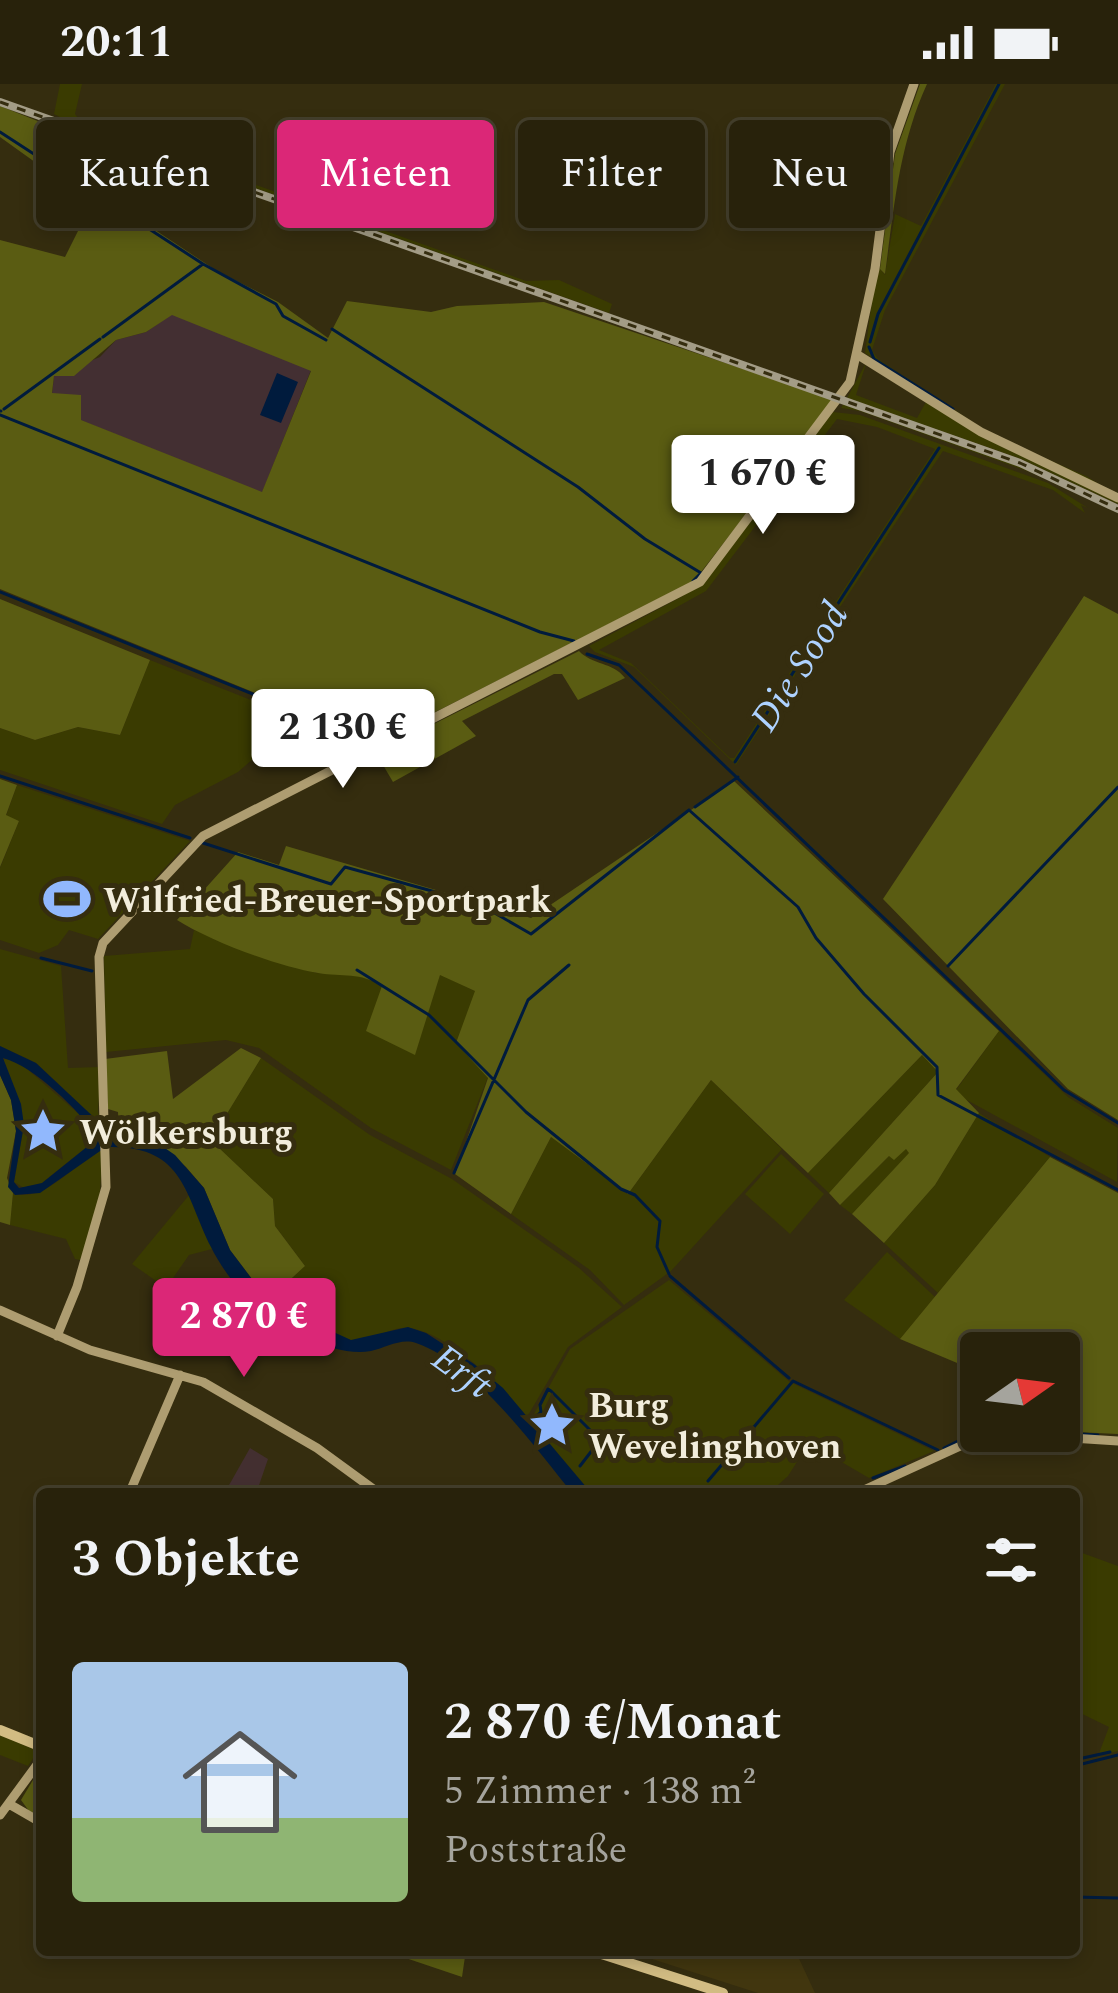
<!DOCTYPE html>
<html lang="de">
<meta charset="utf-8">
<style>
:root{--surface:#28220b;--page:#302a14;--text:#f1f3f6;--muted:#a5a49d;--line:#443f2c;--accent:#db2777}
body{margin:0;font-family:Spectral,serif;background:var(--page);color:var(--text);height:100vh;display:flex;flex-direction:column;font-size:45px;white-space:nowrap}
*{box-sizing:border-box;margin:0}
p{font-size:39px;color:var(--muted)}
.icon{flex:none;width:66px;height:66px;fill:none;stroke:currentColor;stroke-width:2;stroke-linecap:round;stroke-linejoin:round}
.map{position:relative;flex:1;overflow:hidden}
.sheet{position:absolute;left:36px;top:1404px;width:1044px;height:468px;display:flex;flex-direction:column;background:var(--surface);border-radius:12px;box-shadow:0 6px 18px #0003,0 0 0 3px var(--line)}
.sheet>*{flex:none}
.banner{position:absolute;left:36px;top:36px;width:1047px;height:108px;display:flex;gap:24px}
.needle{width:78px;rotate:76deg}
.tools{position:absolute;left:960px;top:1248px;display:grid;gap:24px}
.tools a{display:grid;place-items:center;width:120px;height:120px;border-radius:12px;background:var(--surface);box-shadow:0 6px 18px #0003,0 0 0 3px var(--line);font-size:60px}
.price{position:absolute;translate:-50% -102px;padding:0 27px;border-radius:12px;background:#fff;color:#222;font-size:39px;line-height:78px;filter:drop-shadow(0 3px 6px #0008)}
.price::after{content:'';position:absolute;left:50%;top:72px;width:36px;height:27px;margin-left:-18px;background:inherit;clip-path:polygon(0 0,100% 0,50% 100%)}
.price.on{background:var(--accent);color:#fff}
ul{padding:0;list-style:none}
li{display:flex;align-items:center;gap:36px;height:300px;padding:0 36px}
li span{display:grid;place-items:center;flex:none;width:336px;height:240px;border-radius:12px;color:#555}
li>.icon{margin-inline-start:auto}
span .icon{width:144px;height:144px;fill:#fffc;stroke-width:1}
li b{font-size:51px}
h2{display:flex;justify-content:space-between;align-items:center;height:144px;padding:0 36px;font-size:51px}
.chip{padding:0 42px;border-radius:12px;background:var(--surface);box-shadow:0 6px 18px #0003,0 0 0 3px var(--line);font-size:42px;line-height:108px}
.chip.on{background:var(--accent);color:#fff}
.status{display:flex;justify-content:space-between;align-items:center;height:84px;padding:0 60px;background:var(--surface);direction:ltr}
.status svg{height:33px;fill:currentColor}
.map>svg:first-child{display:block}
.built{fill:#41360f}
.industrial{fill:#432f32}
.education{fill:#432f30}
.green{fill:#3a3b01;fill-rule:evenodd}
.forest{fill:#5a5c12;fill-rule:evenodd}
.water{fill:#001b3d;fill-rule:evenodd}
.lines{fill:none;stroke-linecap:round;stroke-linejoin:round}
.stream{stroke:#001b3d;stroke-width:3}
.secondary{stroke:#ae9d71;stroke-width:9}
.primary{stroke:#d2bc83;stroke-width:10}
.rail-casing{stroke:#a39c86;stroke-width:8}
.rail{stroke:#352d0f;stroke-width:3;stroke-dasharray:9;stroke-linecap:butt}
.labels{text-anchor:middle;stroke-width:10;stroke-linejoin:round;paint-order:stroke}
.poi-label{font-size:36px;font-weight:bold;fill:#f2eddc;stroke:#352d0f;text-anchor:start}
.water-label{font-size:39px;font-style:italic;fill:#aed2ff;stroke:#352d0f}
</style>
<div class="status"><b>20:11</b><svg viewBox="0 0 49 12"><path d="M0 12V9h3v3zM5 12V6h3v6zM10 12V3h3v9zM15 12V0h3v12zM26 1h20v11H26zM47 4h2v5h-2z"/></svg></div>
<div class="map">
<svg width="1118" height="1909" viewBox="0 0 1118 1909">
<rect width="100%" height="100%" fill="#352d0f"/>
<!-- built -->
<path class="built" d="M847 314 1019 374 1116 418 1118 427 1041 390 844 319Z
M624 1866H795L815 1909H758Z"/>
<!-- industrial -->
<path class="industrial" d="M172 230 311 286 262 409 80 336 52 310 54 292 100 273 116 256 146 248Z"/>
<!-- education -->
<path class="education" d="M250 1364 268 1375 256 1410H224Z"/>
<!-- green -->
<path class="green" d="M60 0H82L75 30 82 39 526 197 559 196 612 220 609 229 72 39 54 30Z
M917 0 894 70 879 184 885 191 895 130 921 142 996 0H1005L885 226 872 266 878 275 992 351 1086 392 1118 412 973 341 865 269 892 70Z
M866 279 949 331 1118 417V420L1019 374 847 314ZM866 280 926 318 917 334 856 311Z
M844 319C936 352 1031 380 1117 426L1118 429 1055 397 860 327 841 324Z
M833 328 860 331 1048 399 1088 424 1081 421 1085 429 1053 406 943 367 736 681 634 583 595 568 589 562 683 512ZM837 335 877 343 935 365 734 674H730L631 579 599 566 706 507Z
M150 576 299 635 238 688 175 721 162 740 0 686V644L35 656 78 643 120 651Z
M17 701 190 757 98 855 69 846 58 861 39 869 0 856V784L19 737 6 732Z
M194 846 316 889 364 891 382 902 415 970 440 890 475 907 488 993 451 1086 371 1044 259 964 226 956 106 968 104 872 190 865Z
M0 865 61 882 68 984 101 983 98 1028 102 1041 36 979 0 962Z
M999 947 1068 1013 1118 1044 1117 1098 965 1015 956 1006Z
M922 971 938 988 829 1109 808 1089Z
M261 974 370 1051 452 1095 579 1184 622 1223 568 1263 527 1333C504 1304 447 1247 408 1244 393 1242 378 1254 362 1256 333 1260 290 1233 268 1216L305 1182 275 1142 273 1115 218 1063 217 1046Z
M7 975 19 978 80 1031 98 1054 42 1099 26 1105 14 1098 24 1041 1 976Z
M711 996 782 1065 671 1187 624 1221 590 1186 511 1130 551 1053 628 1110Z
M979 1029 1050 1073 938 1209 884 1159 935 1101Z
M103 1065 99 1121 80 1176 75 1175 66 1155 10 1141 13 1109C46 1120 74 1078 103 1065Z
M906 1065 910 1069 852 1130 840 1121 889 1072Z
M781 1070 824 1110 790 1150 745 1110Z
M190 1110 212 1165 189 1171 166 1204 132 1180Z
M887 1168 935 1213 900 1255 844 1216Z
M669 1196 790 1298 934 1367 869 1394 809 1359 788 1392 768 1410H592L530 1337 570 1265Z
M1074 1466 1118 1482V1667L1098 1672 1109 1643 1074 1626Z
M0 1651 38 1667 28 1682 0 1671Z"/>
<!-- forest -->
<path class="forest" d="M920 0H927C899 61 894 124 885 190L880 185 895 70Z
M0 22 65 48 54 79 217 187 278 218 328 254 347 217 431 228 457 222 544 218 835 316 694 497 376 658 0 505V156L65 173 92 119 0 53ZM172 231 311 287 262 408 81 336V311L52 309 54 292H74L116 256 146 248Z
M1084 512 1118 530V1036L1068 1005 883 815Z
M0 515 150 576 120 651 78 643 35 656 0 644Z
M579 567C592 581 613 578 625 594L578 616 562 590H554L462 637 476 652 393 698 376 669Z
M0 695 17 701 6 731 19 737 0 783Z
M734 697 999 947 956 1005 979 1029 935 1101 884 1159 852 1130 909 1069 906 1065 894 1076 889 1072 840 1121 829 1109 938 988 922 971 808 1089 711 996 628 1110 551 1053 511 1130 455 1090 488 994 456 959 475 907 440 891 415 971 366 947 382 902C360 888 343 893 318 889 279 883 210 857 177 836L238 768 279 781 286 762 531 834Z
M241 964 261 974 217 1046 218 1063 273 1115 275 1142 305 1182 268 1216 230 1166 204 1104 186 1083 153 1054 119 1050 118 1028 108 1025 105 975 167 967 173 1015Z
M0 991 11 1016 16 1047 7 1094 13 1109 10 1141 0 1138Z
M1050 1073 1118 1109V1350L1055 1347H1059V1269H981V1289L900 1255Z
M42 1681V1731L29 1727 21 1716Z
M382 1866H466L462 1893Z"/>
<!-- water -->
<path class="water" d="M277 289 298 298 281 339 260 331Z
M0 962 36 979 102 1041 103 1065 40 1109 15 1111 8 1103 16 1047 11 1016 0 991ZM3 974C34 982 80 1027 98 1054L42 1099 19 1104 14 1098 24 1041 21 1020Z
M110 1048 146 1051 175 1071 204 1104 230 1166 270 1219 351 1256 408 1243 426 1249 474 1280 503 1304 592 1410H573C535 1363 474 1279 416 1259 400 1254 386 1264 371 1267 336 1273 289 1249 262 1228 243 1213 221 1184 211 1163 185 1111 184 1062 110 1063Z"/>
<g class="lines">
<!-- stream -->
<path class="stream" d="M0 48 203 180
M332 245 578 403 645 455 701 489 693 497
M103 253 203 180 276 220 283 232 326 256
M870 258 878 230 999 0
M869 263 874 275 953 325
M4 325 100 255
M0 327H1
M0 331 540 548 574 557
M0 508 374 659
M587 570 619 581 1064 1006 1118 1039
M735 678 939 364
M0 692 190 754
M695 723 738 693
M689 726 798 823 816 854 864 910 937 983 938 1011 1118 1106
M203 759 331 800 345 783 479 820 531 850 689 726
M41 874 92 887
M948 882 1118 703
M357 886 429 931 526 1028 621 1105 635 1111 660 1137 657 1163 669 1190
M454 1089 528 916 569 881
M670 1192 789 1294
M531 1337 541 1328 540 1321 548 1305 551 1307 600 1356 580 1382
M1046 1348 1098 1351
M944 1364 976 1348 1039 1349
M873 1394 905 1382
M708 1397 793 1297 938 1366
M1074 1676 1110 1668
M1074 1682 1118 1671
M1074 1813 1118 1814"/>
<!-- secondary -->
<path class="secondary" d="M858 271 981 348 1118 414
M0 1226 90 1266 203 1298 317 1364 380 1410
M57 1252 77 1203 106 1103 99 873 103 859 203 752 700 498 850 298 875 185 890 68 914 0
M129 1410 180 1291
M855 1410 978 1354 1056 1353 1118 1357
M9 1720 42 1739
M0 1731 42 1674"/>
<!-- primary -->
<path class="primary" d="M0 1646 42 1663
M589 1866 723 1909"/>
<defs>
<path id="rail" d="M0 18 1020 379 1118 425"/>
</defs>
<!-- rail casing -->
<use href="#rail" class="rail-casing"/>
<!-- rail -->
<use href="#rail" class="rail"/>
</g>
<!-- icons -->
<defs>
<symbol id="stadium-bare" viewBox="-9 -9 18 18"><path d="M0-5a6.5 5 0 1 0 0 10a6.5 5 0 1 0 0-10ZM-3.5-1.8h7v3.6h-7Z" fill="#91b8fd" stroke="#352d0f" stroke-width="2.5" paint-order="stroke"/></symbol>
<symbol id="sight-bare" viewBox="-9 -9 18 18"><path d="M0-6L1.8-2.2L6-1.7L2.9 1.2L3.7 5.4L0 3.3L-3.7 5.4L-2.9 1.2L-6-1.7L-1.8-2.2Z" fill="#91b8fd" stroke="#352d0f" stroke-width="2.5" paint-order="stroke"/></symbol>
</defs>
<g fill-rule="evenodd">
<use href="#stadium-bare" x="34" y="782" width="66" height="66"/>
<use href="#sight-bare" x="10" y="1014" width="66" height="66"/>
<use href="#sight-bare" x="519" y="1308" width="66" height="66"/>
</g>
<g class="labels">
<!-- poi labels -->
<g class="poi-label">
<text x="103" y="828">Wilfried-Breuer-Sportpark</text>
<text x="79" y="1060">Wölkersburg</text>
<text x="588" y="1333">Burg<tspan x="588" dy="41">Wevelinghoven</tspan></text>
</g>
<!-- water labels -->
<g class="water-label">
<text transform="translate(798 582) rotate(-57)" y="14">Die Sood</text>
<text transform="translate(463 1286) rotate(36)" y="14">Erft</text>
</g>
</g>
</svg>
<div class="tools">
<a><svg class="needle" viewBox="-14 -14 28 28"><path d="M0-13l5 13h-10z" fill="#e53935"/><path d="M0 13l5-13h-10z" fill="#a5a49d"/></svg></a>
</div>
<b class="price" style="left:763px;top:453px">1 670 €</b>
<b class="price" style="left:343px;top:707px">2 130 €</b>
<b class="price on" style="left:244px;top:1296px">2 870 €</b>
<div class="banner">
<a class="chip">Kaufen</a>
<a class="chip on">Mieten</a>
<a class="chip">Filter</a>
<a class="chip">Neu</a>
</div>
<section class="sheet">
<h2>3 Objekte<svg class="icon" aria-label="filters" viewBox="0 0 24 24"><path d="M4 7h16M4 17h16"/><circle cx="9" cy="7" r="2"/><circle cx="15" cy="17" r="2"/></svg></h2>
<ul>
<li><span style="background:linear-gradient(#a9c7e8 65%,#8fb573 0)"><svg class="icon" aria-label="home" viewBox="0 0 24 24"><path d="M3 11l9-7 9 7M6 9v11h12V9"/></svg></span><div><b>2 870 €/Monat</b><p>5 Zimmer · 138 m²</p><p>Poststraße</p></div></li>
</ul>
</section>
</div>
